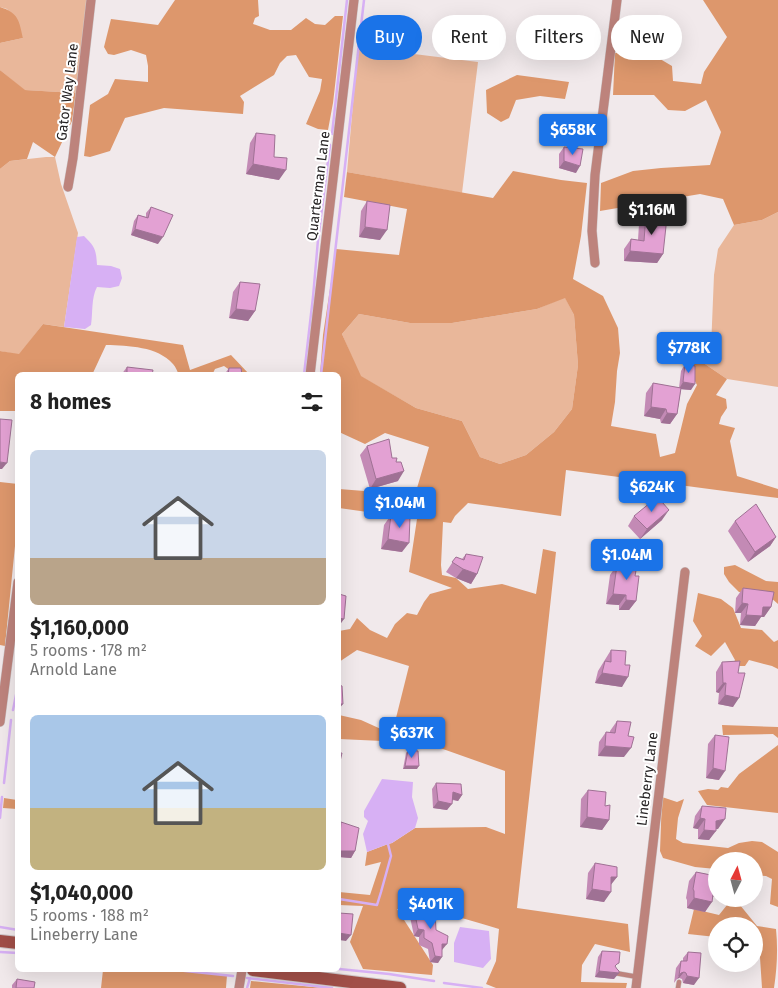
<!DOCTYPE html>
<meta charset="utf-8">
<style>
:root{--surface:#fff;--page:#f6f6f6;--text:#222;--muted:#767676;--accent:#1a73e8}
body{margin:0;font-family:"Fira Sans",sans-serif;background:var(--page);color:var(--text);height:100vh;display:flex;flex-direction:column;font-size:19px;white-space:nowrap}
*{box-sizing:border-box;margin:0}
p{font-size:16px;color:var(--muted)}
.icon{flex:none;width:28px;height:28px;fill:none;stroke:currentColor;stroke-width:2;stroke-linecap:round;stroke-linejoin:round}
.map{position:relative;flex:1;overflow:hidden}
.drawer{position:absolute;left:15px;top:372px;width:326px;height:600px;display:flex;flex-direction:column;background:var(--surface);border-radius:8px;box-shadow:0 5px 20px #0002}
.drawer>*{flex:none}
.top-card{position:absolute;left:356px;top:15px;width:346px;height:45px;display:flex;gap:10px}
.needle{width:32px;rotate:6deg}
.controls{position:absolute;left:708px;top:852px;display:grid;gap:10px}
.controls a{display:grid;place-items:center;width:55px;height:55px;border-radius:50%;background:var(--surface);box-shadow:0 5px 20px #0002;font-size:25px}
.price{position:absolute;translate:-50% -42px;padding:0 11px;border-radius:5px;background:var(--accent);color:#fff;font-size:16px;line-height:32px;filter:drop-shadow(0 1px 2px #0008)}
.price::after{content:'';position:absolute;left:50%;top:30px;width:15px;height:11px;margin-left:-8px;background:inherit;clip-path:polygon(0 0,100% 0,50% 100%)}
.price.selected{background:#222;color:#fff}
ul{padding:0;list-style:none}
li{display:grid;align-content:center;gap:10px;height:265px;padding:0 15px}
li span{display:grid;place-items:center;height:155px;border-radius:8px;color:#555}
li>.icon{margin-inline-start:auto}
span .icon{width:90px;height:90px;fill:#fffc;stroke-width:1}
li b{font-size:21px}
h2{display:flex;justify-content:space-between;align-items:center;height:60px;padding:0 15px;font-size:21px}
.chip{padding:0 18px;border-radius:22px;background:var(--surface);box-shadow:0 5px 20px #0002;font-size:18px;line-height:45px}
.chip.selected{background:var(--accent);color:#fff}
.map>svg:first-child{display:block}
.green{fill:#e9b79a}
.forest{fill:#dd976c;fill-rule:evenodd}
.water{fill:#d7b0f4}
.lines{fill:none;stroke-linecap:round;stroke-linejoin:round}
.stream{stroke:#d7b0f4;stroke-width:2.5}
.lane-casing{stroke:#ccc5c7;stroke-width:5.5}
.street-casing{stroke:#ccc5c7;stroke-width:10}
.secondary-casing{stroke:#ccc5c7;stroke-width:14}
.lane{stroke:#bd837c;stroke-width:4.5}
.street{stroke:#bd837c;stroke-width:9}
.secondary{stroke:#a14f48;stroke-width:12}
.wall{fill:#c38ab5}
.shaded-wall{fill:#9f7194}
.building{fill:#e3a1d3;stroke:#9f7194}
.labels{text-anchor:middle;stroke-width:4;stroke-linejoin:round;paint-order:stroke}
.street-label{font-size:14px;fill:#262324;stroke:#fff}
</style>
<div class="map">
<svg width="778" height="988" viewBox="0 0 778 988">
<rect width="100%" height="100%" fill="#f1e9eb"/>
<!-- green -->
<path class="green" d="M0 0H87L76 93 24 90 0 70V43L23 38 7 9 0 7Z
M358 47 478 62 462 193 347 172Z
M46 157H55L61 184 78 233 64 327 43 324 19 355 0 351V169L10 161Z
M778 212V387L727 379 702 362 711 348 714 275 718 249 734 225 762 220Z
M565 297 574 315 578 365 572 409 554 432 526 455 500 464 480 457 462 421 416 408 360 376 342 334 359 314 410 323H452L537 309Z"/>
<!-- forest -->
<path class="forest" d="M175 0H258L259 16 255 18 253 24 270 30H291L306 18 315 24 325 25 335 16H343L333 103 328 130 318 129 306 124 320 91 322 79 309 77 296 55 287 56 280 63 274 75 240 96 244 102 243 114 164 108 125 118 110 151 90 157 84 156 90 105 108 94 115 79 148 82V66L146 55 131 50 114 55 108 54 104 47 111 19 158 25Z
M703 0H778V212L762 220 734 225 723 199 700 194 600 211 601 183 633 171 661 168 710 165 721 132 706 100 685 111 668 110 654 95H613L615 53H650L672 66 673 81 701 84 704 72 727 37Z
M0 7C19 13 19 21 23 38L0 43Z
M0 70 25 90 76 93 72 121 55 157 33 142 27 159 10 161 0 169Z
M517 75 569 82 565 99 540 96 516 100 509 118 501 122 487 113 486 90Z
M513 171 561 180 587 183 581 236 573 279 603 296 618 328 620 353 617 371 615 402 611 426 656 434 660 457 675 453 687 404 697 385 687 366 702 362 727 379 716 395 726 399 727 408 721 417 719 424 735 428 730 441 737 476 778 489V498L566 470 561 516 468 503 455 516 451 523 443 522 441 565 442 575 456 578 468 589 502 584 536 594 543 549 556 552 517 908 628 924 630 952 595 944 582 965 581 982 627 983 626 988H496L486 984 496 961 499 929C468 919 430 908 397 909L433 965 432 975 363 969 350 942 363 906 339 905V892L370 895 381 862 365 866 367 852 388 844 392 843 415 828 486 827 505 834V771L426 743 339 739V715L361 720 392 734 409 666 357 650 339 662V631L350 629 357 618 370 630 387 638 395 624 407 613 417 615 424 602 430 594 452 588 409 572 417 519 339 508V489L415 495 429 447 385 433 365 444 339 432V375H320L323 335 336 249 399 255 407 209 344 197 347 172 493 198ZM565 298 574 315 578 365 572 409 554 432 526 455 500 464 480 457 462 421 416 408 361 376 342 334 359 314 410 323H452L537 309Z
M43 324 183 345 190 370 231 355 249 374C239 378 233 372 224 366L215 369 212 375H179C177 371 176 367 173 364 157 346 129 346 106 345L92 375H18L17 411H0V351L19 354Z
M0 482 18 484 17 526 5 646 0 645Z
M735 565 766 581 778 582V604L770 597 739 592 729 582 724 574V567Z
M698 593 721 599 733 608 741 628 762 630 774 642 778 640V669L772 666 749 660 745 666H732L735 660 725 642 711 656 695 646 702 636 693 621Z
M722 725 778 727V738L773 734 723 735Z
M778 745V813L707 805 698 791 708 789 718 790 721 787 728 788 739 774Z
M662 797 677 802 684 799 678 818 676 839 683 843 728 848 739 843 752 841 762 842 778 852V907L770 904 772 879 766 876 754 875V861H716V869L695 867 663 858 660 851Z
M4 798 17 800V809L3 808Z
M727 905H740L757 926 776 929C778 949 777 968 774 988H762L759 942 754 941V926H716V937L688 934 694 909 719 915Z
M103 970H176L227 975 226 988H101Z
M251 981 323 988H250Z"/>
<!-- water -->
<path class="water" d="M84 236C95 247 96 249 97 265L111 266 120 269 122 278 119 286 110 288 97 287C91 298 93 313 91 325L85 329 64 327 77 237Z
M382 779 413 782 412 797 418 818 415 828 392 843 388 844 367 852 363 834 368 821 364 817V811Z
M460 927 489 931 491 959 483 968 454 962V943Z"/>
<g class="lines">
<!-- stream -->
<path class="stream" d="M332 134 347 0
M304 375 313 297 318 240 330 145
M321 375 364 0
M13 710 18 685
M4 783 11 720
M0 818 2 797
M339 899 377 905 381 892 391 856 388 844
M0 927 18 930
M0 952 18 953
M339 969 389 974 434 981
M176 970 233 976
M247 978 332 988
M444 983 482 988
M247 988 250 978"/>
<defs>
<path id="lane" d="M615 973 638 977
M678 988 679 982"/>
<path id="street" d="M68 187 73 158 91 0
M595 263 592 231 595 175 617 0
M310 375 354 0
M0 722 18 582
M239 988 242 970
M636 988 685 572"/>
<path id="secondary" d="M0 941 18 943
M253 970 400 988"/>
</defs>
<!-- lane casing -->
<use href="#lane" class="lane-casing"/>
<!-- street casing -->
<use href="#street" class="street-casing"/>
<!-- secondary casing -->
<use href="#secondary" class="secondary-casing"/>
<!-- lane -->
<use href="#lane" class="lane"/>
<!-- street -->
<use href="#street" class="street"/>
<!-- secondary -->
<use href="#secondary" class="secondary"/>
</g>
<!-- wall -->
<path class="wall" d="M256 133 274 157 279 180 246 174 250 143Z
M564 147 576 173 559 168V154Z
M367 201 380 240 359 237 361 211Z
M151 207 158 244 131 235 134 221 138 215 146 217V213Z
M646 214 663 254 657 263 624 261V249L631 239 638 240 639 224Z
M240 282 255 311 248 321 229 318 233 292Z
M685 364 691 390 681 389 677 414 670 424 661 423 660 419 644 416 646 393 653 383 679 388 681 371Z
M127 367 152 375H121Z
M229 368 242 375H224Z
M367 446 392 458 396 462 398 481 370 489 360 455Z
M391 515 402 552 381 549 384 525Z
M634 516 662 520 640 539 628 526Z
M735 521 776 537 770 546 748 562 728 531Z
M466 554 477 574 471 584 456 578 446 572 456 557 462 559Z
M620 563 635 576 636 601 629 610H619V605L606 604 610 575 617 565 619 566Z
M743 588 771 607 764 617H761L755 626 740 625 741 613H735L736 598Z
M611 650 625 665 622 687 595 683 598 671Z
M722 662 738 673 733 707 718 704 719 693 716 692V672Z
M617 721 624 757 598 756 599 742 606 732H610V731Z
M715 735 719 780 706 778 708 744Z
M408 750 417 769H403L406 753Z
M436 783 462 795 458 801 452 800 447 810 433 808 432 789Z
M588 790 605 806 609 820 602 830 580 827 581 799Z
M702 806 718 829H716L709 840 698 839V829L693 828 695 816Z
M341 822 355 851 351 858 339 857V825Z
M595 863 617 877 611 884 604 902 586 899 588 873Z
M696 872 716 876V897L713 896 705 912 687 908V900L686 898 689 881Z
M414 910 436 930 442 950 438 963 430 962 428 949 419 945V937L414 936 410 917Z
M602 951 616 968 614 979 595 977 598 957Z
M688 952 694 985 683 983 682 979 679 978 677 979 674 983 676 968 681 961H683V958Z
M17 979 34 988H12V985Z"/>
<!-- shaded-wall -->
<path class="shaded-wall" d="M564 161 580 166 576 173 559 168Z
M253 164 286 170 279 180 246 174Z
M365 227 387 230 380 240 359 237Z
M135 229 163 237 158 244 131 235Z
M630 251 663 254 657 263 624 261Z
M236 309 255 311 248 321 229 318Z
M683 382 695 384 691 390 679 389Z
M651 407 666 409 660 419 644 416Z
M667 413 677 414 670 424 661 423Z
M0 462 7 463 2 469H0Z
M404 471 398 481 370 489 376 479Z
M669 510 662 520 640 539 647 529Z
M776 537 770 546 748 562 755 552Z
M388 539 409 543 402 552 381 549Z
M463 569 477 574 471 584 456 578Z
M613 594 626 595 619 605 606 604Z
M626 600 636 601 629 610H619Z
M742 603 748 604 741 613H735Z
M763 607H771L764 617H761L755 626 740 625 746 615Z
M339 618 344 619 339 626Z
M602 673 628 677 622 687 595 683Z
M723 683H726L719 693 716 692Z
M725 695 739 698 733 707 718 704Z
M339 704H343L339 709Z
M605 746 631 748 624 757 598 756Z
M405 766H419L417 769H403Z
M713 768 725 771 719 780 706 778Z
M453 792 462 795 458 801 448 798Z
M438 801 452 804 447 810 433 808Z
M587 817 609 820 602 830 580 827Z
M700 818 705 819 698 829 693 828Z
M725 819 718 829 710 830 716 821Z
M704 830 716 831 709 840 698 839Z
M339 851H355L351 858 339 857Z
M611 877H617L610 886Z
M714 886H716V897L707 895Z
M592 889 611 892 604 902 586 899Z
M694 898 712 902 705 912 687 908Z
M418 929 424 930 419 937 414 936Z
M339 933 351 935 346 941 339 940Z
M442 944H447L442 950Z
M435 956 442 957 438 963 430 962Z
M599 971 619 973 614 979 595 977Z
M684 972 679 978 677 979 681 973Z
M687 976 699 978 694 985 683 983Z"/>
<!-- building -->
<path class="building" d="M256 133 275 135 274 157 287 158 286 170 253 164Z
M564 147 583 149 580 166 564 161Z
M367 201 390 205 387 230 365 227Z
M151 207 173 215 163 237 135 229 138 215 148 218Z
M646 214 667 217 663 254 630 251 631 239 644 241Z
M240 282 260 284 255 311 236 309Z
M685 364 695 366V384L683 382Z
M127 367 153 370 152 375H127Z
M229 368H241L242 375H228Z
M653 383 681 388 677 414 667 413 666 409 651 407Z
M0 419 12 420 7 463 0 462Z
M389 439 392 458H397L396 462H401L404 471 376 479 367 446Z
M656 498 662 502 669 510 647 529 634 516Z
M756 504 776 537 755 552 735 521Z
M391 515 410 517 409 543 388 539Z
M466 554 483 557 477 574 463 569 452 562 456 557 464 560Z
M620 563 637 565 635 576H639L636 601 626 600V595L613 594 617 565 620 566Z
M743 588 774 592 771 607H763L762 616 746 615 748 604 742 603Z
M339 594 346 596 344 619 339 618Z
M611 650 626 651 625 665H630L628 677 602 673 605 661 611 662Z
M740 661 738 673H745L739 698 725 695 726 683H723L722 662Z
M339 685 342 686 343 704H339Z
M617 721 631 722 628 736 634 737 631 748 605 746 606 732 615 733Z
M715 735 729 737 725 771 713 768Z
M408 750 418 751 419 766H405Z
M339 753H342L339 766Z
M436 783 461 784 462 795 453 792 452 804 438 801Z
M588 790 606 792 605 806 610 805 609 820 587 817Z
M702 806 726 808 725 819 716 821V831L704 830 705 819 700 818Z
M341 822 359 828 355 851H339Z
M595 863 617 867V877H611V892L592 889Z
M696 872 716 876V886H714L712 902 694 898V891L693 889Z
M414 910 435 911 436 930 448 936 447 944H442V957L435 956 432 943 424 938V930L418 929Z
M339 913 353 914 351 935 339 933Z
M602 951 620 952 619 963 617 964 615 966 617 969 619 971V973L599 971Z
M688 952 701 953 699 978 687 976 686 973 684 972 681 973 679 976 681 961H687Z
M17 979 35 982 34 988H16Z"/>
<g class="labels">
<!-- street labels -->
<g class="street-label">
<text transform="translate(67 92) rotate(-83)" y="5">Gator Way Lane</text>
<text transform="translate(318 186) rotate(-83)" y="5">Quarterman Lane</text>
<text transform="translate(647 779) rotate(-83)" y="5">Lineberry Lane</text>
</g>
</g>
</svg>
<div class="controls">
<a><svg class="needle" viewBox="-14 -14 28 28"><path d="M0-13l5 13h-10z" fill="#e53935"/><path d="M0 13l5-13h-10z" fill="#767676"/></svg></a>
<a><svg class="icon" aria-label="locate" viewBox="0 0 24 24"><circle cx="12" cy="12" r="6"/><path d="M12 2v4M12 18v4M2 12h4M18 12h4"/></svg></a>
</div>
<b class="price" style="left:573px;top:156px">$658K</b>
<b class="price selected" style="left:652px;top:236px">$1.16M</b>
<b class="price" style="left:689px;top:374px">$778K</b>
<b class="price" style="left:652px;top:513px">$624K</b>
<b class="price" style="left:400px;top:529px">$1.04M</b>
<b class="price" style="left:627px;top:581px">$1.04M</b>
<b class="price" style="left:412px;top:759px">$637K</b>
<b class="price" style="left:431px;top:930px">$401K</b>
<div class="top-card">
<a class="chip selected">Buy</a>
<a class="chip">Rent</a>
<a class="chip">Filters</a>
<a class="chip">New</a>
</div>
<section class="drawer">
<h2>8 homes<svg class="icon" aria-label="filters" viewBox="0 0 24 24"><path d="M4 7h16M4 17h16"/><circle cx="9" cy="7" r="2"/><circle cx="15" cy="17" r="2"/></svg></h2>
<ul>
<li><span style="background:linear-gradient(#c9d6e8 70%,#b9a48a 0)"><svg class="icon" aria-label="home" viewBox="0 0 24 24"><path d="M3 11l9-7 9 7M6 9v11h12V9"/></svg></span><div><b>$1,160,000</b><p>5 rooms · 178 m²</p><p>Arnold Lane</p></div></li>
<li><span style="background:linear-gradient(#a9c7e8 60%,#c2b280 0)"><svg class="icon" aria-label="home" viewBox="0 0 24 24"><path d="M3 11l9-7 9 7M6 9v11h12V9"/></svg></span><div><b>$1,040,000</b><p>5 rooms · 188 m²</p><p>Lineberry Lane</p></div></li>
</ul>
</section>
</div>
